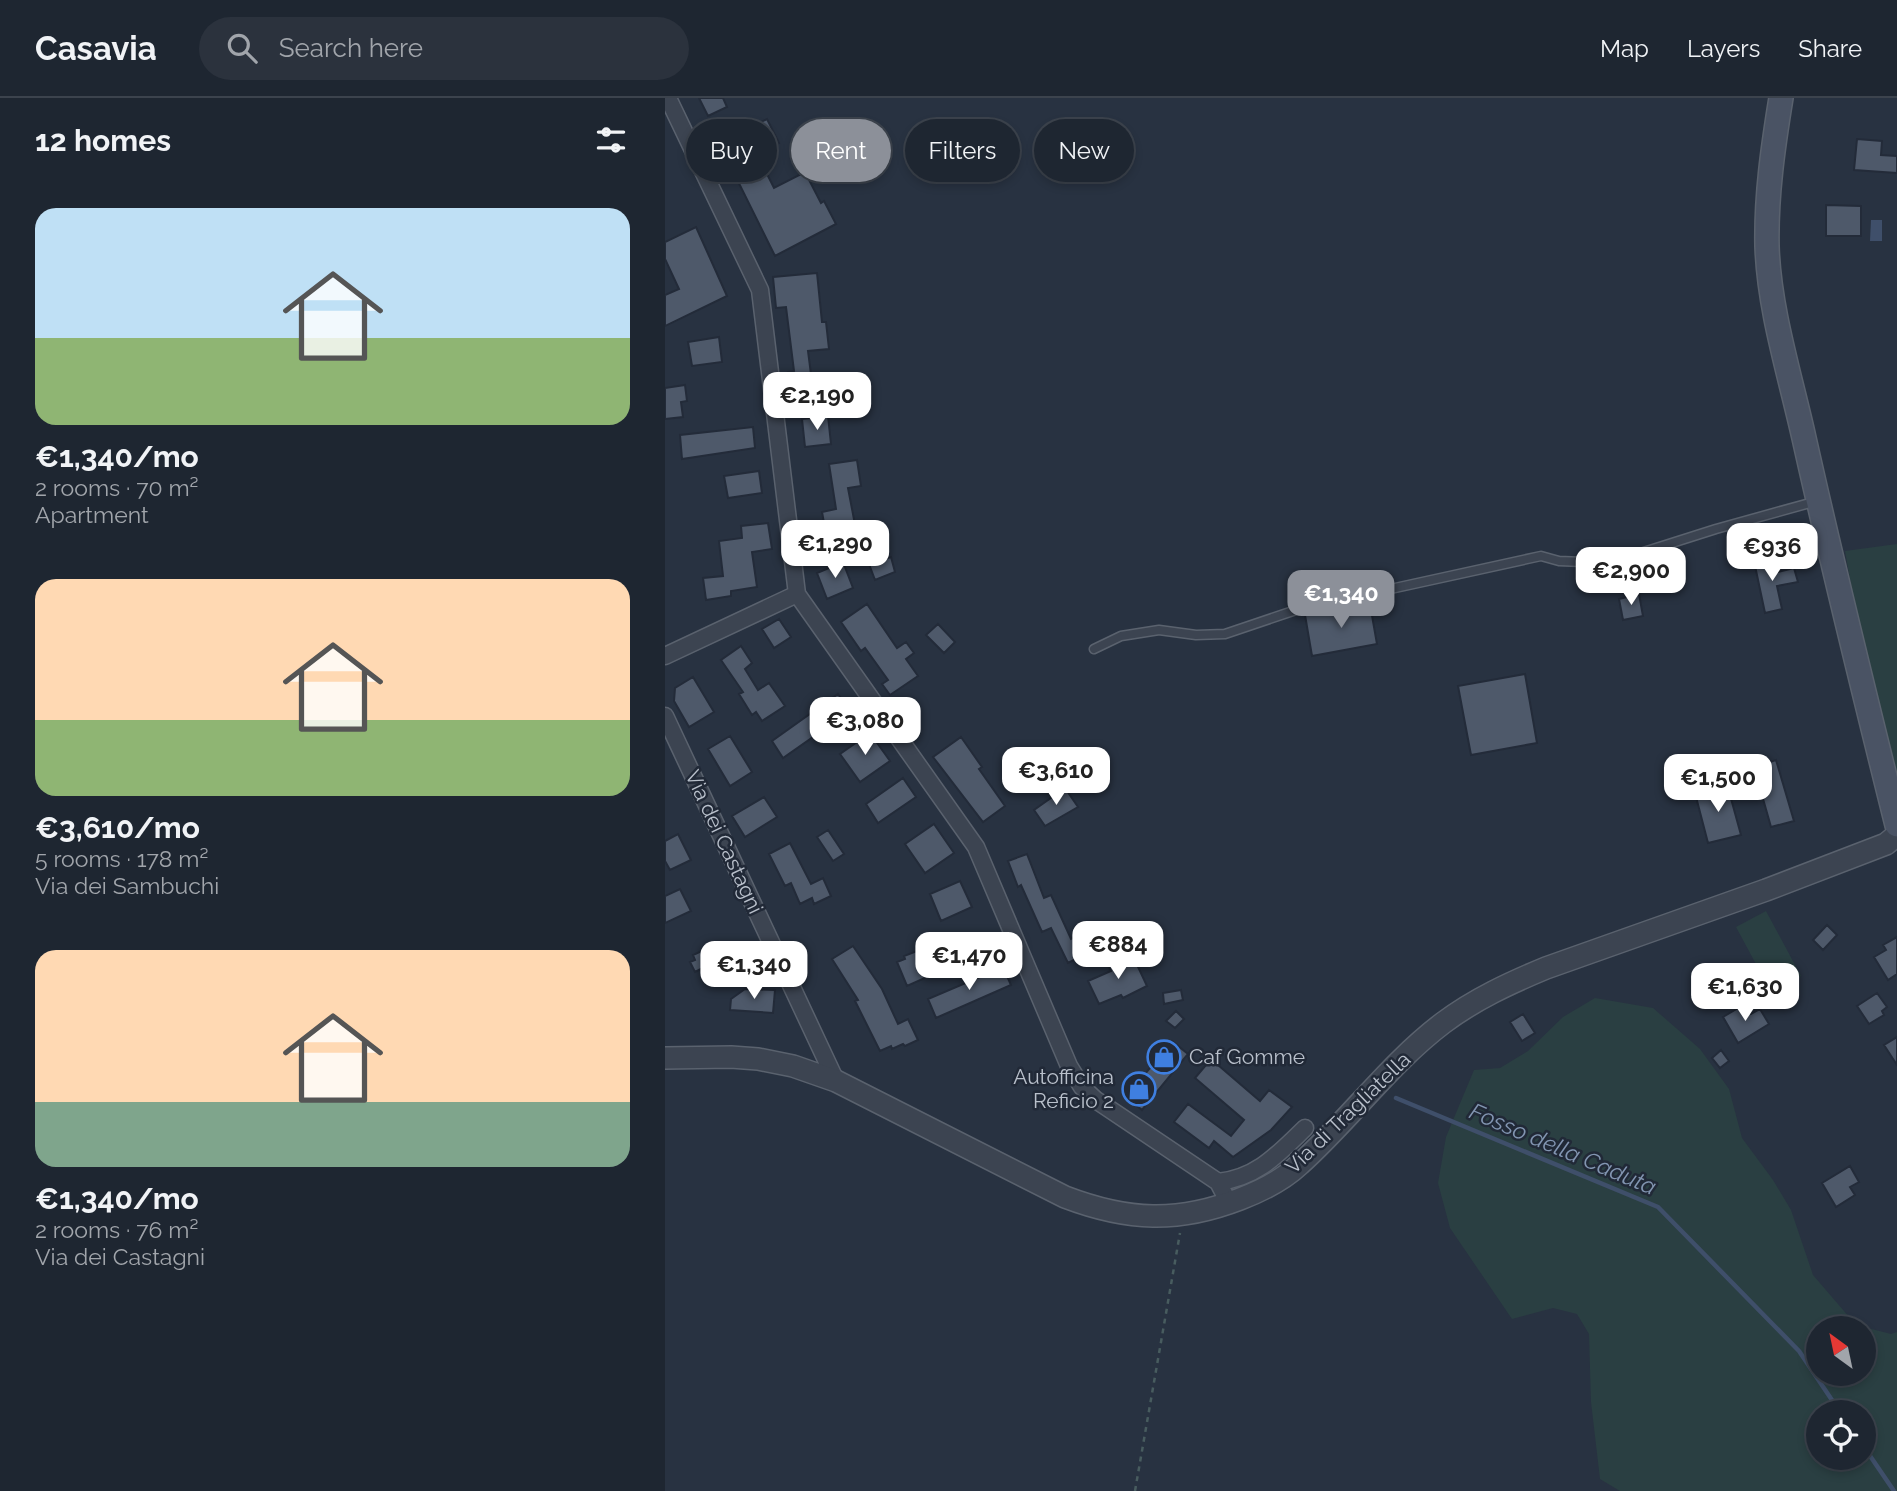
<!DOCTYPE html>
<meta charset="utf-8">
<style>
:root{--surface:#1e2631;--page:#2b323d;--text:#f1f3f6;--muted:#a1a5ab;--line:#3c434d;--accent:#8c9099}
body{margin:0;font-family:Raleway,sans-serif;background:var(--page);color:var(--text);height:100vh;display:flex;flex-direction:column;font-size:26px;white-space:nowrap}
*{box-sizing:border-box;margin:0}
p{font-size:23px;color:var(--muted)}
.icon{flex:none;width:38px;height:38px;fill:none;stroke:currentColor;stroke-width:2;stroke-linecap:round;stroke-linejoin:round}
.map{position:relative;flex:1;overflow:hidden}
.drawer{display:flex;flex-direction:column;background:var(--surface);width:665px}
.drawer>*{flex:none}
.guide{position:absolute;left:21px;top:21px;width:665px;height:63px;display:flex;gap:14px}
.needle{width:46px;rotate:327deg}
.tools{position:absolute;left:1141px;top:1218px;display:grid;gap:14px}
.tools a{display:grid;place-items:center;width:70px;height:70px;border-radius:50%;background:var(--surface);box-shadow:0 4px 10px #0003,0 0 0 2px var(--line);font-size:35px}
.price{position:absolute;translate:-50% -60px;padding:0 16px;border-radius:14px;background:#fff;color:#222;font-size:23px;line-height:46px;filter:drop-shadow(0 2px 4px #0008)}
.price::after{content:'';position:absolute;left:50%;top:42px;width:21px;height:16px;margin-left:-10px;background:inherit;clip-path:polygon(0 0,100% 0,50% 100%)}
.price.on{background:var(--accent);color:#fff}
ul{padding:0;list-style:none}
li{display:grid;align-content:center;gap:14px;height:371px;padding:0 35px}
li span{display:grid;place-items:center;height:217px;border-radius:21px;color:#555}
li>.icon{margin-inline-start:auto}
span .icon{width:126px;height:126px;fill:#fffc;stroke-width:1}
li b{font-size:30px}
h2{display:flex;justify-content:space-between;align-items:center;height:84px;padding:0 35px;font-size:30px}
.tag{padding:0 24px;border-radius:32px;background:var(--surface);box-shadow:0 4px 10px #0003,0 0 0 2px var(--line);font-size:24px;line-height:63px}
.tag.on{background:var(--accent);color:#fff}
header{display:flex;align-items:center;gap:42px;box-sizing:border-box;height:98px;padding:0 35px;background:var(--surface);border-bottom:2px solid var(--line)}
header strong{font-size:33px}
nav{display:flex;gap:38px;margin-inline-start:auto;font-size:24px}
.search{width:490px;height:63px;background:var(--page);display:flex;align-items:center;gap:18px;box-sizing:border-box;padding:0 24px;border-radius:38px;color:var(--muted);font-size:26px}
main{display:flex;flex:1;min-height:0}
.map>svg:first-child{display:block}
.green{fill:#2a3f42;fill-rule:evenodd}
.water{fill:#3f4f6a}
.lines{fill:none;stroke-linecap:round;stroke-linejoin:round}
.stream{stroke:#3f4f6a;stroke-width:4.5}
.building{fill:#4e596a;stroke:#232b39;stroke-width:2}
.service-casing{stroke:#5a626e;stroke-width:11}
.minor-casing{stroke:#5a626e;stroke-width:19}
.tertiary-casing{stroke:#5a626e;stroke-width:24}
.secondary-casing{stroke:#5a626e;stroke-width:26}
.path{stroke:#485c5f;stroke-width:2.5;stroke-dasharray:5 5;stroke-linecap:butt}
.service{stroke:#3c4451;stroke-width:8}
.minor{stroke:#3c4451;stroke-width:16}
.tertiary{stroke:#3c4451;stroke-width:21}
.secondary{stroke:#4a5364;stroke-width:23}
.labels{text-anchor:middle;stroke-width:5;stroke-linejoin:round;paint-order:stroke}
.street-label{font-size:21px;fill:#b9c0cb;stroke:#212937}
.poi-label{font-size:21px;fill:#b9c0cb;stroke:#212937;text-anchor:start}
.water-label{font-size:23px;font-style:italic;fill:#8295b1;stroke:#212937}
</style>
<header>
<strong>Casavia</strong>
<div class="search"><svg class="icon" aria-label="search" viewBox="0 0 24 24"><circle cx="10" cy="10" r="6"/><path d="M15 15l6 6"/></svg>Search here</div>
<nav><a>Map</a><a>Layers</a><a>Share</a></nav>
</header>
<main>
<section class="drawer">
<h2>12 homes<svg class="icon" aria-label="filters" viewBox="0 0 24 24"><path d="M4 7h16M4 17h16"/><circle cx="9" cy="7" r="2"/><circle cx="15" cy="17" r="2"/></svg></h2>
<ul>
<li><span style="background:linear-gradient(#bfe0f5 60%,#8fb573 0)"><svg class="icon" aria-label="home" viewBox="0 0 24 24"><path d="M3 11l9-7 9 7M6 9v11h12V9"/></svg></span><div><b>€1,340/mo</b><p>2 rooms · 70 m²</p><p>Apartment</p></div></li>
<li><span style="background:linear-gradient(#ffd9b3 65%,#8fb573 0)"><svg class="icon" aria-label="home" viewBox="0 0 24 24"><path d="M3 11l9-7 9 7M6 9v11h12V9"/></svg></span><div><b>€3,610/mo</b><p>5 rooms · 178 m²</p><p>Via dei Sambuchi</p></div></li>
<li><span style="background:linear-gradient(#ffd9b3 70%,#7fa58c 0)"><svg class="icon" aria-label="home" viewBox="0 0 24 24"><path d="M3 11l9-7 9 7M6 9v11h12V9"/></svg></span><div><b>€1,340/mo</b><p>2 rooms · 76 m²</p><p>Via dei Castagni</p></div></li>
</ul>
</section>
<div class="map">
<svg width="1232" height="1393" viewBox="0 0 1232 1393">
<rect width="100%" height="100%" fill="#283241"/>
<!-- green -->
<path class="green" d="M1232 446V694L1205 593 1180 453Z
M1101 813 1136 878 1106 894 1071 829Z
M930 900 988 910 1035 951 1064 991 1077 1040 1108 1082 1126 1112 1148 1177 1191 1227 1226 1236 1232 1234V1393H955L935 1381 926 1304 924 1236 912 1216 888 1210 847 1221 785 1130 773 1085 781 1039 809 972 835 970 863 953 898 919ZM1199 1230V1276H1153V1230ZM1199 1314V1360H1153V1314Z"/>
<!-- water -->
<path class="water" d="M1206 122H1217V143H1205Z"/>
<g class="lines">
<!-- stream -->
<path class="stream" d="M731 1000 993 1109 1134 1253 1175 1314
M1199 1349 1229 1393"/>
</g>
<!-- building -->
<path class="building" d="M34 0H58L62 9 43 18Z
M102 21 114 45 92 56 109 90 140 74 156 105 159 103 171 126 110 158 54 45Z
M1192 41 1217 43 1216 57 1232 58V75L1189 72Z
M1161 107 1196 108V138H1161Z
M31 129 62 198 0 228V197L14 191 0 161V144Z
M152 175 157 224H161L164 251 143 253 148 292 125 295 123 274 129 273 121 209 111 210 108 179Z
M54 239 57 264 27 268 23 244Z
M20 287 22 303 16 304 18 319 0 321V290Z
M163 318 166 346 140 349 137 321Z
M88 329 90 350 17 361 15 337Z
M192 362 196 388 183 390 192 437 162 442 157 414 171 411 164 366Z
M94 373 97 395 63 400 59 378Z
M103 425 107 451 87 454 92 489 66 493V498L41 502 38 480 58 478 54 443 77 440 76 428Z
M226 459 230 474 210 482 204 466Z
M1106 459 1109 475 1129 470 1133 484 1112 488 1117 511 1100 515 1089 463Z
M178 464 188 490 162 501 152 475Z
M974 496 978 518 958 522 954 501Z
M202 506 232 550 241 544 249 555 241 561 253 578 225 597 217 586 223 582 200 550 196 553 176 524Z
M705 506 712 546 647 558 640 517Z
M114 521 126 539 109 550 97 531Z
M273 526 290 544 279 555 261 537Z
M76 548 87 565 80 571 93 592 104 585 120 608 97 623 91 614 87 617 74 596 78 594 56 562Z
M860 576 872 645 806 657 793 588Z
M28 579 49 614 24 629 9 603 10 590Z
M173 596 185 613 118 660 107 643Z
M205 635 225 663 195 684 175 656Z
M65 638 87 674 65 688 43 651Z
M296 639 317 669 314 671 340 708 318 724 268 659Z
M1111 662 1129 723 1106 729 1089 669Z
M238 680 251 699 213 725 201 706Z
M1062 686 1076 737 1043 745 1030 695Z
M400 690 413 709 380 728 369 712Z
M99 699 112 719 80 739 67 718Z
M269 726 289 755 260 775 240 746Z
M163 732 179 756 168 763 152 739Z
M13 736 26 762 5 772 0 763V743Z
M125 745 146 786 158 780 166 798 149 806 147 800 135 806 126 785 120 788 104 756Z
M362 756 379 800 386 797 406 841 425 832 433 850 403 865 386 830 377 834 356 787 353 789 343 763Z
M295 783 307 809 276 823 265 796Z
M15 791 26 813 0 825V798Z
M1162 827 1172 837 1158 852 1148 842Z
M1232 839V876L1223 882 1209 859 1221 852 1218 847Z
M188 848 217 891 233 926 243 921 253 942 240 948 238 946 227 951 226 948 215 953 190 903 193 902 167 861Z
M262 849 270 869 258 875 260 880 242 888 232 864 240 861 239 858Z
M43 850 52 869 38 876 36 871 30 874 25 864 30 862 28 857Z
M468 858 482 888 458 900 456 897 434 906 423 883 446 873 444 869Z
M338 869 346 887 271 920 263 901Z
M80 891 110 892 108 915 65 912 66 901Z
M516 892 518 902 499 906 498 895Z
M1212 895 1222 909 1217 913 1219 917 1204 926 1192 908Z
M1080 906 1086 916 1095 911 1104 926 1073 945 1058 919Z
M511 913 519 921 510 930 501 923Z
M858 916 870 935 857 943 845 924Z
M1232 939V967L1219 947Z
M507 943 523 956 477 1012 461 999Z
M1056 952 1064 963 1055 970 1047 960Z
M546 961 595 1003 604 992 627 1009 606 1032 568 1059 549 1043 544 1050 509 1024 523 1006 566 1038 579 1022 530 980Z
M1185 1068 1194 1084 1185 1089 1190 1097 1171 1109 1157 1085Z"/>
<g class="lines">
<defs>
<path id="service" d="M429 551 456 538 494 532 531 537 560 536 634 511 876 458 894 463 944 465 1051 431 1152 403"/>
<path id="minor" d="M3 0 95 192 132 496 311 749 404 968 417 989 431 1002 553 1084 564 1105
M0 558 132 496
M0 618 171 983
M553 1084C592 1080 613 1056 640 1030"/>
<path id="tertiary" d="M0 960 66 959 93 961 128 968 171 983 400 1099C463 1123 513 1125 575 1101 596 1093 618 1082 635 1066 684 1022 725 965 778 925 810 901 845 885 881 870L1101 792 1221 746 1232 737"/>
<path id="secondary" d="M1116 0C1108 49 1101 98 1102 148 1104 212 1125 277 1139 340 1168 470 1200 599 1232 727"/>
</defs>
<!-- service casing -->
<use href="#service" class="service-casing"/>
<!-- minor casing -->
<use href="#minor" class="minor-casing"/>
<!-- tertiary casing -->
<use href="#tertiary" class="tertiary-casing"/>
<!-- secondary casing -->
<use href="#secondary" class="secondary-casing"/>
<!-- path -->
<path class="path" d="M470 1393 515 1135"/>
<!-- service -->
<use href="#service" class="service"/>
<!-- minor -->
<use href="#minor" class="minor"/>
<!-- tertiary -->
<use href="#tertiary" class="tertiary"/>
<!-- secondary -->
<use href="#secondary" class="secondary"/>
</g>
<!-- icons -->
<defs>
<symbol id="shop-ring" viewBox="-11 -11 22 22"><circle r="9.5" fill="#212937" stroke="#3f7fe0" stroke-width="1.5"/><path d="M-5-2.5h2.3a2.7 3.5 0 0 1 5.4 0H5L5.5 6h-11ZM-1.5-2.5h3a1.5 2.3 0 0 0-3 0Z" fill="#3f7fe0"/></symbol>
</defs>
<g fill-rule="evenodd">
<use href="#shop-ring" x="480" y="940" width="38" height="38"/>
<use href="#shop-ring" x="455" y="972" width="38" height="38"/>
</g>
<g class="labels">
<!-- street labels -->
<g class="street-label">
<text transform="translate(59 744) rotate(65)" y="7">Via dei Castagni</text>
<text transform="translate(683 1015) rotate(-44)" y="7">Via di Tragliatella</text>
</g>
<!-- poi labels -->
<g class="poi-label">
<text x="524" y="966">Caf Gomme</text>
<text x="449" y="986" text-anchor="end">Autofficina<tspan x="449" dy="24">Reficio 2</tspan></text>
</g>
<!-- water labels -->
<g class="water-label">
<text transform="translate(898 1051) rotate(23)" y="8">Fosso della Caduta</text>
</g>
</g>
</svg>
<div class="tools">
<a><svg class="needle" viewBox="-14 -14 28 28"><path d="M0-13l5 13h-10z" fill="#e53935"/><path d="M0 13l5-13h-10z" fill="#a1a5ab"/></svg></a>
<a><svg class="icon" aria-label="locate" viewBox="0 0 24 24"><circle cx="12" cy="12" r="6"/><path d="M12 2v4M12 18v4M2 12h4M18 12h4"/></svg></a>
</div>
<b class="price" style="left:152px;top:334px">€2,190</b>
<b class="price" style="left:170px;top:482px">€1,290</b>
<b class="price" style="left:1107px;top:485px">€936</b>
<b class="price" style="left:966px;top:509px">€2,900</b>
<b class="price on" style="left:676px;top:532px">€1,340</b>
<b class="price" style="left:200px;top:659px">€3,080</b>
<b class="price" style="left:391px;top:709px">€3,610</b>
<b class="price" style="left:1053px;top:716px">€1,500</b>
<b class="price" style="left:453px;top:883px">€884</b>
<b class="price" style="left:304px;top:894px">€1,470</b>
<b class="price" style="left:89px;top:903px">€1,340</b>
<b class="price" style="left:1080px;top:925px">€1,630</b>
<div class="guide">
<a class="tag">Buy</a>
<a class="tag on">Rent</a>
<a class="tag">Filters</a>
<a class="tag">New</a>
</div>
</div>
</main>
